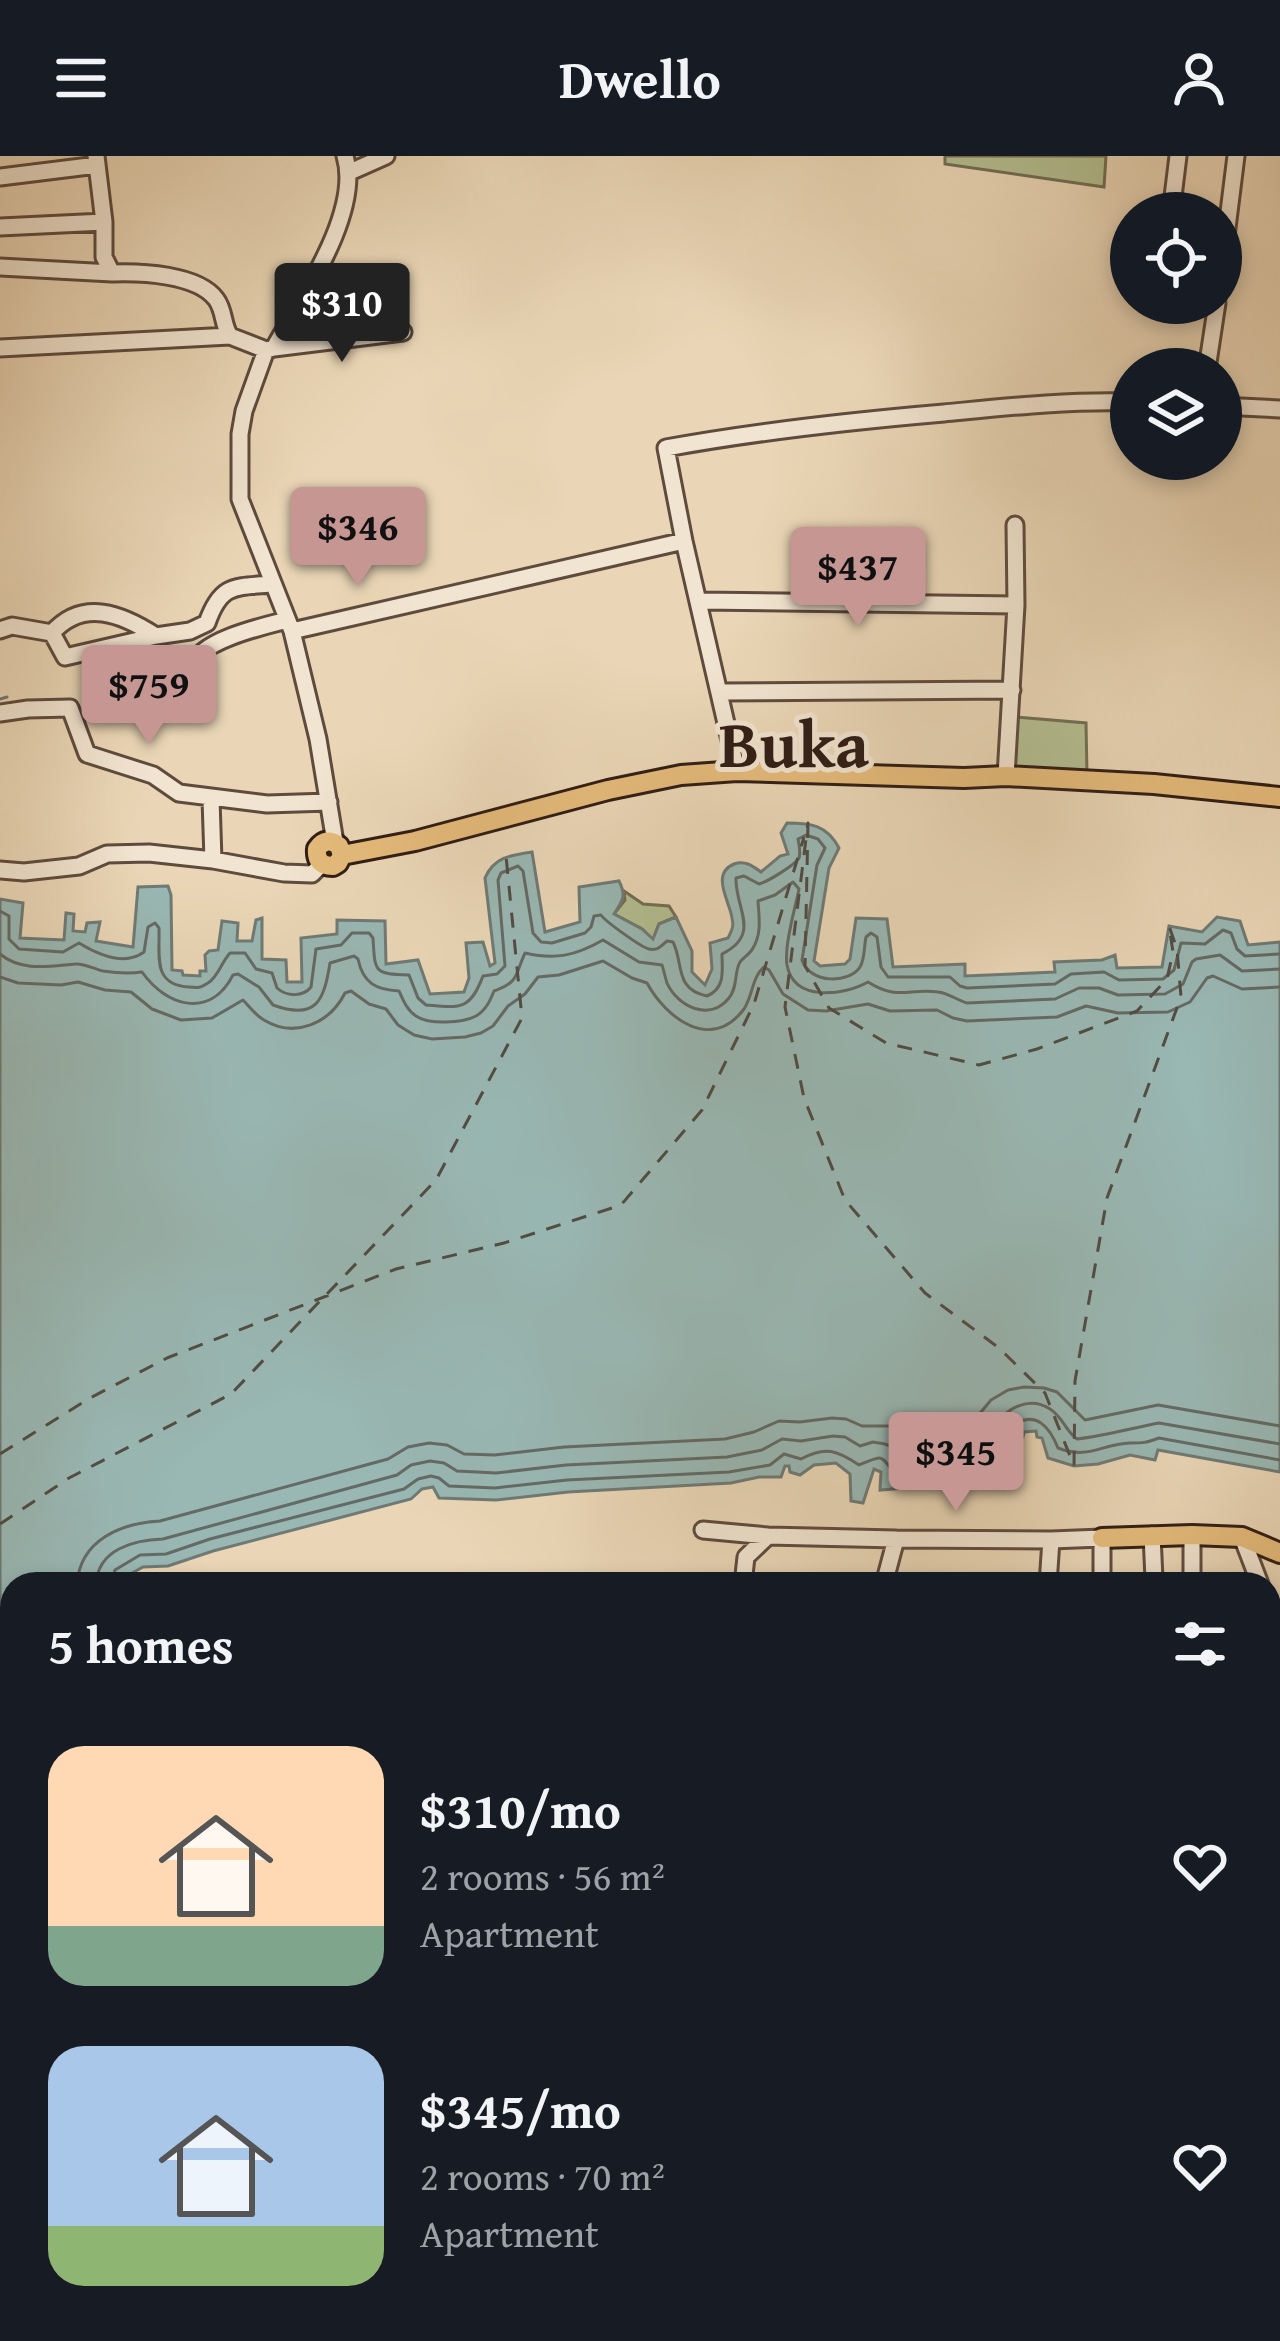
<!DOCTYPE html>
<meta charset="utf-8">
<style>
:root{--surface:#171b24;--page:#242831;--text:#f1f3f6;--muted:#9ea1a6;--accent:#c59692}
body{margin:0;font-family:"Gentium Book Plus",serif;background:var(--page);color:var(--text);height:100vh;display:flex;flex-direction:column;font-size:45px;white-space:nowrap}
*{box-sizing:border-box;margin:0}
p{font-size:39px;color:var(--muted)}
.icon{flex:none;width:66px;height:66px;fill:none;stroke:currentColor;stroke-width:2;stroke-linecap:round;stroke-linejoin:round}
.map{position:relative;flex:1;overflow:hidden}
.drawer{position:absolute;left:0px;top:1416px;width:1281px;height:771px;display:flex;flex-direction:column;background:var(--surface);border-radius:36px 36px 0 0;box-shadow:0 6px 18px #0003}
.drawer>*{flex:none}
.controls{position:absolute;left:1110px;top:36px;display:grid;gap:24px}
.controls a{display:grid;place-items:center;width:132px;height:132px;border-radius:50%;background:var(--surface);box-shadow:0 6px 18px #0003;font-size:60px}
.price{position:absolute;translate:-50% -102px;padding:0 27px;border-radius:12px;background:var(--accent);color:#111;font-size:39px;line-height:78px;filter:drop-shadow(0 3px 6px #0008)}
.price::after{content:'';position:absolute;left:50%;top:72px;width:36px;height:27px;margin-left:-18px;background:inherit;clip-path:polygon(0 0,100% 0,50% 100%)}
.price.current{background:#222;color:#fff}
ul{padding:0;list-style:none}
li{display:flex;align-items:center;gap:36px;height:300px;padding:0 48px}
li span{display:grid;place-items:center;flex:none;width:336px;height:240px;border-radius:36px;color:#555}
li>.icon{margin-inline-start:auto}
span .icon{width:144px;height:144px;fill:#fffc;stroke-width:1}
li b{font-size:51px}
h2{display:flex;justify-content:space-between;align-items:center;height:144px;padding:0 48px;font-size:51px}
header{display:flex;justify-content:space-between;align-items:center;height:156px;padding:0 48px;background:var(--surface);font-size:54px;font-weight:700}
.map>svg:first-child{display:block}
.green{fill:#b3be91;stroke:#726e54;stroke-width:3}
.water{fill:#99b8b4;stroke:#6f7a75;stroke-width:3}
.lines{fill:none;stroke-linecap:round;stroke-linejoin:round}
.shore{stroke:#646a65;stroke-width:3}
.stream{stroke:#6f7a75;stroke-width:3}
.ferry{stroke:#504c45;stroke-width:3;stroke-dasharray:15 12;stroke-linecap:butt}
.minor-casing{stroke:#5e4b3e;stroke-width:21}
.major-casing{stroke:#301d16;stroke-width:24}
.minor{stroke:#f1e4d0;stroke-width:15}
.major{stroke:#e5bb7b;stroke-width:18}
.labels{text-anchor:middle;stroke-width:10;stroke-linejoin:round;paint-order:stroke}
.town-label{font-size:66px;font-weight:bold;fill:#301d16;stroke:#f1e4d0}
</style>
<header><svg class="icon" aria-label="menu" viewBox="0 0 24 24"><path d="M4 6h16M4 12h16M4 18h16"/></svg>Dwello<svg class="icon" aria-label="person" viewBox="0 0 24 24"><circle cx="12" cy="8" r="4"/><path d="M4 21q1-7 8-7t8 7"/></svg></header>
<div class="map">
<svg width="1280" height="2185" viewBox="0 0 1280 2185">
<rect width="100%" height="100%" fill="#ead6b6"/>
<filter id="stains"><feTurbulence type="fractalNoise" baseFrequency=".00167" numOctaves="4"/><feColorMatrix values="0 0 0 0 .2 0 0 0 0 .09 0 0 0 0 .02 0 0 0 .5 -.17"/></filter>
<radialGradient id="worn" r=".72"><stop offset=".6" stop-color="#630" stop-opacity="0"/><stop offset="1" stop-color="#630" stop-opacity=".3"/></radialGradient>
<!-- green -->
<path class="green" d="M945 0H1106L1104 31 945 8Z
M1016 561 1086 567 1087 619 1014 612Z
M624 735 643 748 669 750 676 761 659 768 653 784 642 773 614 758 625 744Z
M1280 1728V1900L1272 1892 1276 1888 1269 1879V1765H1273Z
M0 1968H12V2175H278L277 2185H0Z
M1280 1991V2152H1279L1276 2139 1269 2140V1996Z
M338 2175H454L448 2185H333Z
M457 2175H706L702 2179 703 2185H591L587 2182 584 2185H464Z"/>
<!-- water -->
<path class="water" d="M787 667C811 667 827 669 839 692L829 712 814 805 820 810 845 808 850 803 856 762 887 763 893 811 965 808V820L1055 816 1054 806 1102 804 1115 799 1117 812 1162 811 1169 770 1202 776 1217 761 1240 765 1248 789 1280 786V1316L1158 1294 1155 1304 1130 1299 1098 1308 1074 1310 1048 1302 1042 1282 1037 1281 1036 1275 1024 1276 1023 1281 1015 1282 1017 1308 977 1312V1328H970L967 1316 955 1317 957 1328 880 1334 881 1316 874 1313 863 1347 851 1345 850 1318 836 1307 814 1309 800 1319 790 1316 789 1310H785L781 1321H759L731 1327 568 1336 496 1344 439 1342 433 1331 422 1333 411 1343 213 1395 168 1410 143 1411 123 1422 120 1428H12V1497L0 1505V743L23 747 20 782 64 784 66 757 74 758 73 775 85 776 87 767 100 766 96 785 133 791 138 731 168 730 171 739 172 814 182 815 183 819 200 820V815H206L205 799 209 795 218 794 222 765 238 767 237 785H252L256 764 262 762V803L286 804 287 826H302L301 782 337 778V764L385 765 386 808 418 804 430 838 464 836 469 822 466 787 483 786 490 810 495 807 485 722C494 701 511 699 532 696L545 776 580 766 579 731 619 725C627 741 622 745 614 758L642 773 653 783 659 768 676 761 692 795V816L705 829 712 813 710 787 728 782C732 773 734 772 732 762 730 746 710 718 734 708 745 704 753 710 761 716L780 700 788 698 781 677Z
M12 1796V1968H0V1802Z"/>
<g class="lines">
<!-- shore -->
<path class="shore" d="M0 755 9 760V783L19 793 63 796 79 787C97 798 124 811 144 796L148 771 155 767 159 772C160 800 152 829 189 831 199 832 200 832 208 827 218 821 221 807 230 797H245L256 813 272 817 277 832C287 841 303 841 311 831L316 793 341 789 352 777H369L373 782C375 817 374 818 409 819L418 842 426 849C461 852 470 854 483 820L497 818 505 810 498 724 501 717 518 710 523 715 533 777 541 786 552 787 585 777 591 771 594 760 601 759C606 766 641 791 649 793 658 795 661 790 667 785L673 786C684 808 674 833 707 840 726 832 722 814 722 798 762 778 735 753 736 722L744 720 759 728C767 726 795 709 799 702 801 696 799 689 798 683L806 679 818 683 825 692 817 709 802 804C810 828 849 828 860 811 865 803 864 790 866 781L871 777 877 781 881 811 888 821H950L960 830 967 832 1055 828 1071 818 1104 816 1119 824 1163 823 1174 814 1181 787 1205 788 1223 774 1231 777 1237 793 1245 800 1280 798
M0 798C21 816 50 810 75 808 84 807 94 813 103 815 116 817 129 818 142 816 166 850 210 864 233 819L238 818 259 831 273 849C317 865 324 844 330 807L354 800 358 803C363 827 376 834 399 835 403 844 407 854 416 860 429 869 463 867 476 860 486 854 490 845 494 835 520 826 515 818 525 797 555 804 575 800 603 784L639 806 662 809C664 815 665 821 667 827 678 851 710 866 729 842 738 831 734 816 740 806 744 801 750 798 753 792 762 777 759 761 758 745L775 739 793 726 799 733C795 753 784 790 787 809 794 847 845 839 868 826 898 845 908 832 938 836 948 837 957 844 967 847L1055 843 1079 832H1099L1118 839 1165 838 1183 828 1192 806 1196 803 1220 799 1242 815 1280 813
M0 821 18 827 61 829 78 826 105 834 131 836 152 853 181 864 212 862 243 844C249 850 255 859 264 864 295 883 330 867 345 837L351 835 369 848 386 853 398 869 414 879 432 883 465 881 481 877 493 870 508 850 525 838 538 821 559 819 603 805 632 822 647 827C666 862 711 897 744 853 753 839 752 821 764 811L769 814 783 838 808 854 826 855 868 848 890 855 937 854 953 862 967 865 1057 861 1086 850 1118 857 1168 856 1190 846 1207 822 1213 820 1242 833 1280 831
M77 1428C80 1384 121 1367 160 1365L388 1303 408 1291 429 1287 447 1289 464 1298 495 1299 564 1291 725 1283 754 1276 779 1265 800 1266 832 1262 846 1263 862 1270H890L914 1285H922L942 1274 972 1267 991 1244 1008 1234 1024 1231 1044 1232 1057 1236 1085 1264 1158 1249 1280 1270
M96 1428C98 1393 134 1384 163 1383L397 1319 411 1309 430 1305 444 1307 457 1315 496 1317 566 1309 727 1301 762 1294 782 1283 801 1285 833 1280 845 1281 860 1290 873 1286 885 1288 895 1292 907 1304 932 1303 948 1291 985 1283C996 1261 1023 1236 1050 1253 1063 1261 1066 1276 1077 1283 1105 1280 1132 1272 1159 1267L1280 1288
M111 1428 115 1414 140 1399 166 1398 210 1383 404 1333 418 1323 431 1320 439 1322 449 1330 495 1332 567 1324 729 1316 770 1309 784 1298 801 1303C825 1290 837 1294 859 1309 887 1297 879 1300 897 1320L940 1317 953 1305 1000 1296C1002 1290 1002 1282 1005 1277 1007 1274 1010 1272 1013 1270 1036 1253 1050 1272 1058 1292 1089 1304 1101 1288 1130 1287 1144 1287 1145 1287 1159 1282L1280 1304"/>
<!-- stream -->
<path class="stream" d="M0 543 7 541"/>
<!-- ferry -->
<path class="ferry" d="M808 667 805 810 829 852 886 887 979 909 1037 893 1137 855 1167 823 1173 796 1169 770 1177 793 1181 841 1107 1042 1075 1225 1074 1310 1045 1237 999 1192 925 1137 845 1044 804 942 785 851Z
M327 1138 436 1024 522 862 506 700
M0 1298 90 1242 167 1202 396 1113 504 1087 621 1049 702 954 754 848 804 681
M0 1368 69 1322 231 1238 320 1145"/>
<defs>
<path id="minor" d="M96 0 104 66V101L112 117C141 116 197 118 216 143 225 155 222 168 230 180
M350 16 386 0
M0 21 97 9
M1171 57 1178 0
M0 71 104 66
M0 111 112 117
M1221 120 1236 0
M0 192 230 180 266 194
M274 192 403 176
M1207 213 1217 147
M1221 250 1280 253
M700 445 1016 449
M0 474 12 470 52 477
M292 475 240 343V278L244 255 266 194 274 192C301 143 362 56 345 0
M156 480 65 501 52 477C83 442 122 458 156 480L190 475 207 467C221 427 235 431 273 428
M720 536 1012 534
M198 546C194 534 190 521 194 508 201 484 264 470 287 464
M0 557 28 553 70 552 87 598 153 619 179 637 267 648 329 646
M737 615 684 385 666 292C759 275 851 265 944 257 1006 251 1069 244 1131 246
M1006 620 1016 449 1015 369
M211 643 213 704
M335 686 318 583 292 475 684 385
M0 714 24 716 79 710 107 698 149 697 213 704 284 717 312 718 322 708
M703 1374 768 1380 896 1383
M1152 1379 1154 1423
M1192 1379V1428
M1242 1381 1260 1428
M743 1428 746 1401 768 1380
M884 1428 896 1383 1051 1384 1102 1382V1428
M1048 1428 1051 1384
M1269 1457H1280
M0 1613 12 1600"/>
<path id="major" d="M342 699 339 690C331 683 323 684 317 693 316 704 321 710 333 710L338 707 342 699 415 685 608 634 681 619 737 615 964 622 1006 620 1154 628 1280 641
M1102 1382 1192 1379 1242 1381 1280 1397"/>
</defs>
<!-- minor casing -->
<use href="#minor" class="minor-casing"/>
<!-- major casing -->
<use href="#major" class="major-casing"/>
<!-- minor -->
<use href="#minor" class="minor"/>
<!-- major -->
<use href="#major" class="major"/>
</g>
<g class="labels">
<!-- town labels -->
<g class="town-label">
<text x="794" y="611">Buka</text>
</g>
</g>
<rect width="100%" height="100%" filter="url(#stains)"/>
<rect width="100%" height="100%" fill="url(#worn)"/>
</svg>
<div class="controls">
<a><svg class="icon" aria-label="locate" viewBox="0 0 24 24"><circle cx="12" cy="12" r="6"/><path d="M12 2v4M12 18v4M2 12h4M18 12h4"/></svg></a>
<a><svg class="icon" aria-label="layers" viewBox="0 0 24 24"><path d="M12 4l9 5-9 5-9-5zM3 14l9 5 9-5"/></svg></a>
</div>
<b class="price current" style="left:342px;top:209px">$310</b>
<b class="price" style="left:358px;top:433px">$346</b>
<b class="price" style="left:858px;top:473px">$437</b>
<b class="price" style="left:149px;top:591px">$759</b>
<b class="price" style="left:956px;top:1358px">$345</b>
<section class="drawer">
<h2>5 homes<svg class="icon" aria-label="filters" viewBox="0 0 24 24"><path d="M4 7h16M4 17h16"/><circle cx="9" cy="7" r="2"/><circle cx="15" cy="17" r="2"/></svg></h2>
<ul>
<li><span style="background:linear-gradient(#ffd9b3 75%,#7fa58c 0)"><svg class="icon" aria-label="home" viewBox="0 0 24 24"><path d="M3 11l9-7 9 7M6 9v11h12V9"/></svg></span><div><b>$310/mo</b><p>2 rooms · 56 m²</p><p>Apartment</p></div><svg class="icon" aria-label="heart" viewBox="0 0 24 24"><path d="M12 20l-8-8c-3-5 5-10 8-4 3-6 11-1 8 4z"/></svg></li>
<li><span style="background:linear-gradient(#a9c7e8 75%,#8fb573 0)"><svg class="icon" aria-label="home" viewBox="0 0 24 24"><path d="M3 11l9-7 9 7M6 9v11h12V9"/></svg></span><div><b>$345/mo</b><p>2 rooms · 70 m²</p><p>Apartment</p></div><svg class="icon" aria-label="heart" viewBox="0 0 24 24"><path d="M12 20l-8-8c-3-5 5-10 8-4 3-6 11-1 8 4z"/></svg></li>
</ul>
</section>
</div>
